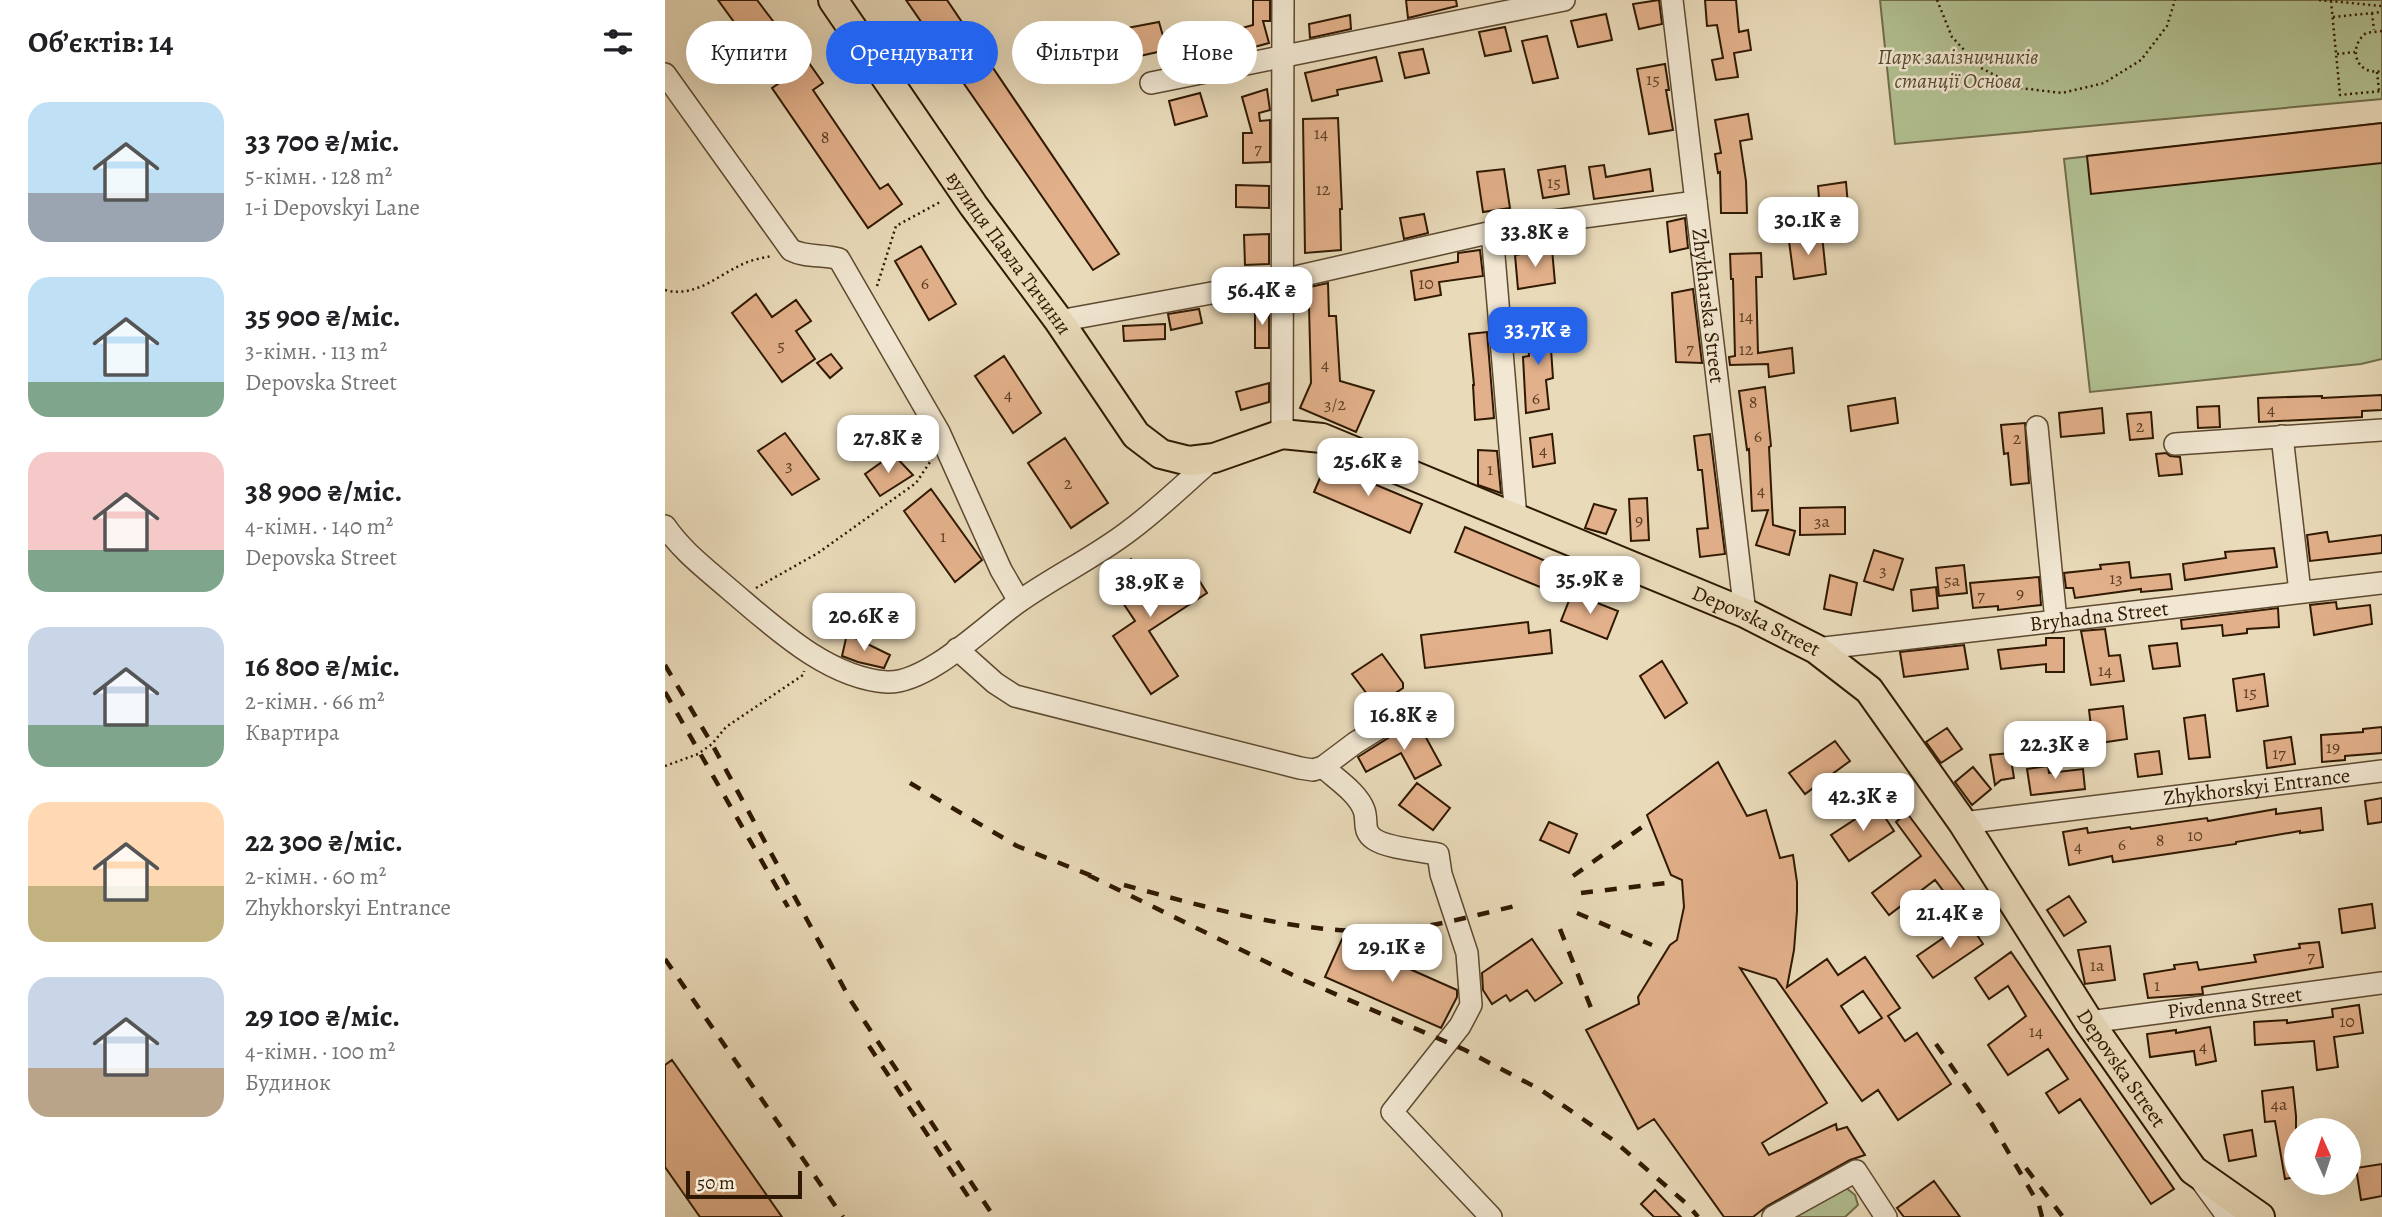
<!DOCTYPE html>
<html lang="uk">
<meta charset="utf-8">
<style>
:root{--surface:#fff;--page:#f6f6f6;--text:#202124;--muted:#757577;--accent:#2563eb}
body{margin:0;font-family:Alegreya,serif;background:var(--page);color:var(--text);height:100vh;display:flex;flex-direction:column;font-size:26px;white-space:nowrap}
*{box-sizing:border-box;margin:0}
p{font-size:23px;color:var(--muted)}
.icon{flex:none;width:38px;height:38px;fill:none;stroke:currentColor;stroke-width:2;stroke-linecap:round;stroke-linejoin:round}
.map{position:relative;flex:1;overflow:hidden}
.side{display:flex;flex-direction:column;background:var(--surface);width:665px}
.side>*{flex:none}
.hud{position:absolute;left:21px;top:21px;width:665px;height:63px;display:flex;gap:14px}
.needle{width:46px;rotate:357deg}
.fabs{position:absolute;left:1619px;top:1118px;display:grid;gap:14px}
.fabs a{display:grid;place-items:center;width:77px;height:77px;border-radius:50%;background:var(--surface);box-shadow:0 7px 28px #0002;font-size:35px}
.scale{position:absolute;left:21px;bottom:18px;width:116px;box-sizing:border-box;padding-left:7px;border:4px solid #301902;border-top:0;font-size:19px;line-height:24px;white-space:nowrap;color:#301902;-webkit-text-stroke:5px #f1e7d2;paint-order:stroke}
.price{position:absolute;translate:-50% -60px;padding:0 16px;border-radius:14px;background:#fff;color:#222;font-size:23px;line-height:46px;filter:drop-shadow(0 2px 4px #0008)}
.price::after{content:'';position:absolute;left:50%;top:42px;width:21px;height:16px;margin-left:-10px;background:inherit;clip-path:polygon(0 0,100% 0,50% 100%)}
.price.active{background:var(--accent);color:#fff}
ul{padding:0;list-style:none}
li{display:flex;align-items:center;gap:21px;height:175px;padding:0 28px}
li span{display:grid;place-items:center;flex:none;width:196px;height:140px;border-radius:21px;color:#555}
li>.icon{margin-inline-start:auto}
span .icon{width:84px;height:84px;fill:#fffc;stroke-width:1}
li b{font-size:30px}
h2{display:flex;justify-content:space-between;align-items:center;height:84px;padding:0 28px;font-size:30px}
.tag{padding:0 24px;border-radius:32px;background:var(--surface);box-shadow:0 7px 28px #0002;font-size:24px;line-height:63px}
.tag.active{background:var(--accent);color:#fff}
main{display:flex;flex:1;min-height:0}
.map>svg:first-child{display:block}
.green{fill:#b2c192;stroke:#716d4a;stroke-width:2}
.building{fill:#e2b08a;stroke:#301902;stroke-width:2;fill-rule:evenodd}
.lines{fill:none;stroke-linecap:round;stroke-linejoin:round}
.minor-casing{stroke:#5e4930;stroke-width:24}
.major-casing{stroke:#301902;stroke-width:32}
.path{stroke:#301902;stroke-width:2.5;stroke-dasharray:2 3.5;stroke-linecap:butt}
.minor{stroke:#f1e7d2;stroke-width:21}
.major{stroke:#e9dab9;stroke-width:28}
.rail{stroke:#301902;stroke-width:4.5;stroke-dasharray:12 12;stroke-linecap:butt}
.labels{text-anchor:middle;stroke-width:5;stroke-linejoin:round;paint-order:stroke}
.number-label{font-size:18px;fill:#5c3f24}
.park-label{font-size:21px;font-style:italic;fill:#574b2d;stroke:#f1e7d2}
.street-label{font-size:21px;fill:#301902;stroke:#f1e7d2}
</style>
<main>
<section class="side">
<h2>Об’єктів: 14<svg class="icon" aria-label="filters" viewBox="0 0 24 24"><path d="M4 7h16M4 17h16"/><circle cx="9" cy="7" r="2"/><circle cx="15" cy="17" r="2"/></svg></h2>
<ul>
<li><span style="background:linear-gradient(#bfe0f5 65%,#9aa5b1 0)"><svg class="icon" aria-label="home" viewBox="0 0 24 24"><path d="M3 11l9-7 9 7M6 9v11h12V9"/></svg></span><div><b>33 700 ₴/міс.</b><p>5-кімн. · 128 m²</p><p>1-i Depovskyi Lane</p></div></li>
<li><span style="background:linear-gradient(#bfe0f5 75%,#7fa58c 0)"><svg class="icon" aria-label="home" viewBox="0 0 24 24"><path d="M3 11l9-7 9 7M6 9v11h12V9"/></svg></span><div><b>35 900 ₴/міс.</b><p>3-кімн. · 113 m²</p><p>Depovska Street</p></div></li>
<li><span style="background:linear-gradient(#f6c9c9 70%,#7fa58c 0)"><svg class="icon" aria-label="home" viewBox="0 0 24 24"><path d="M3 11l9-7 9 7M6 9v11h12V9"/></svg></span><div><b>38 900 ₴/міс.</b><p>4-кімн. · 140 m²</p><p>Depovska Street</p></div></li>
<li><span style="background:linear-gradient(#c9d6e8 70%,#7fa58c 0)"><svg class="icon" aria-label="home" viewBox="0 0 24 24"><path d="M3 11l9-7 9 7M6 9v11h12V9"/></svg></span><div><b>16 800 ₴/міс.</b><p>2-кімн. · 66 m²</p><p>Квартира</p></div></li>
<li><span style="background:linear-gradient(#ffd9b3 60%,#c2b280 0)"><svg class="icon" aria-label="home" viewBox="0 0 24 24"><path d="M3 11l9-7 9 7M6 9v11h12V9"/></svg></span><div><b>22 300 ₴/міс.</b><p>2-кімн. · 60 m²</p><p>Zhykhorskyi Entrance</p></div></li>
<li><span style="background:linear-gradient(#c9d6e8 65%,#b9a48a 0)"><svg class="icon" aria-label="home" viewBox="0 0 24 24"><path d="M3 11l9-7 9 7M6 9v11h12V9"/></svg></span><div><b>29 100 ₴/міс.</b><p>4-кімн. · 100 m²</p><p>Будинок</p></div></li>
</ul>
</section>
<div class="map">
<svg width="1717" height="1217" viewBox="0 0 1717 1217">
<rect width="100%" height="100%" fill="#e9dab9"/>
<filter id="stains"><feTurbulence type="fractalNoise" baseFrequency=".00286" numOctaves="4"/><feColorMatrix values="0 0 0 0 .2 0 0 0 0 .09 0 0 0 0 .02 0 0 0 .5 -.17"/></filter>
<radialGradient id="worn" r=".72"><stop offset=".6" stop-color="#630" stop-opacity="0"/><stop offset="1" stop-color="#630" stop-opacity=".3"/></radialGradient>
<!-- green -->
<path class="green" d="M1215 0H1717V99L1230 144Z
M1717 123V359L1696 364 1425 392 1399 159Z
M1179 1186 1190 1195 1193 1205 1180 1217H1122Z"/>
<!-- building -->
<path class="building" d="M53 0H92L111 25 85 44Z
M241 0H282L454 254 428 270Z
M588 0H605V21H598L604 43 582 49 577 28 588 25Z
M741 0H791L792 6 743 18Z
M994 0 997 24 974 29 968 4Z
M1040 0H1071L1074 32 1083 30 1086 50 1069 53 1073 77 1051 80 1047 60 1058 58 1052 25 1042 26Z
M941 14 947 40 913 47 906 21Z
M685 15 686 29 645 38 644 24Z
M494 22 502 50 470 57 462 28Z
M840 27 846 51 820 56 814 32Z
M882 36 893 78 868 83 857 41Z
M758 49 764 73 740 78 734 53Z
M711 57 717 81 672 90 673 95 647 101 640 73Z
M144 63 158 83 148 90 215 189 223 184 237 204 203 228 107 88Z
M1000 64 1004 90H1001L1008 130 984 134 972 69Z
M602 89 605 110 594 113 595 121 605 120V162L578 163V133H587L577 97Z
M535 93 542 116 510 125 504 101Z
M1083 114 1087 139 1075 141 1081 181 1082 213H1056L1055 172 1053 173 1050 154 1056 153 1050 120Z
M673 118 677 209H675L676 250 640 253 638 119Z
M1717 123V163L1426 194 1422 156Z
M939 165 941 177 985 169 988 191 929 199 924 167Z
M900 166 904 194 878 198 873 170Z
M839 169 845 208 818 212 812 172Z
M1181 182 1183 206 1155 210 1153 186Z
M571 185 604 186V208L571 207Z
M759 214 763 233 739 239 735 218Z
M1020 218 1023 248 1005 252 1002 222Z
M604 234V264L580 265 579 235Z
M1157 235 1161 274 1129 279 1124 241Z
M256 246 291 304 264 320 230 261Z
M887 249 890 283 853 289 850 255Z
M815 250 818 276 774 282 776 295 750 300 746 271 793 262V253Z
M1096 253 1097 277H1091L1093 353 1127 348 1129 373 1104 377 1103 364 1065 365 1064 357 1070 356 1068 279H1066L1065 254Z
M663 283 664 316H671L675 381 709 391 691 432 635 408 646 383 644 306 641 307 640 288Z
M1028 289 1037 363 1011 362 1007 293Z
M91 294 107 317 131 300 146 321 131 331 150 359 117 382 67 313Z
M590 306H604V348H590Z
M534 309 537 323 506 330 503 314Z
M884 320 888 378 881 380 884 409 861 413 858 357 864 356 862 324Z
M500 324V339L459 341 458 326Z
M822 332 829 418 810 420 808 385H809L804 334Z
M166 354 177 368 165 378 152 363Z
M339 356 376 413 348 433 310 376Z
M604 383V402L576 410 571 392Z
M1100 387 1106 446 1104 447 1108 525 1130 531 1124 555 1091 545 1103 510 1087 511 1084 449 1082 450 1074 391Z
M1717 395V410L1697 411V417L1594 422 1593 398 1657 396V398Z
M1230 398 1233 423 1186 431 1183 406Z
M1554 406 1555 427 1533 428 1532 407Z
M1437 408 1439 433 1396 437 1394 413Z
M1486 412 1488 438 1465 440 1462 414Z
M1360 423 1364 483 1346 485 1343 453 1339 454 1336 425Z
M120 433 154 479 127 495 93 451Z
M887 434 890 463 868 467 865 438Z
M1045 434 1060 554 1035 557 1032 529 1043 528 1037 470H1033L1029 436Z
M400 438 443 503 406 528 363 463Z
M813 450 832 451 836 493 813 485Z
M1501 453 1505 456 1515 457 1517 474 1494 476 1491 454Z
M228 454 248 475 215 496 200 474Z
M661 464 757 504 745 533 649 492Z
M266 489 317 560 290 582 239 511Z
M982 498 984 540 966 541 964 499Z
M929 504 951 510 941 534 920 528Z
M1180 507V534L1135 535V508Z
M800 527 902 570 892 594 790 552Z
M1662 532 1664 542 1717 535V553L1645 561 1642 535Z
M1609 548 1612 567 1520 580 1518 564 1561 558 1560 552Z
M1209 550 1238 559 1228 590 1199 581Z
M466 559 490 594 527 569 542 593 484 631 513 676 486 694 448 636 470 621 440 576Z
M1464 562 1466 578 1505 574 1507 589 1476 592V589L1410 598 1408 588H1401L1399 573 1436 569 1435 565Z
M1299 565 1302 593 1274 596 1271 568Z
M1165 575 1192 583 1186 615 1159 609Z
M1374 577 1376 605 1333 610V606L1308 608 1305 583Z
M1271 587 1273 608 1248 611 1246 590Z
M907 593 953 611 942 639 896 621Z
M1671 602 1672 609 1705 605 1707 624 1649 635 1645 605Z
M1613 608 1614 627 1582 629V633L1558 636 1557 625 1517 629 1516 620Z
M863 622 864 633 885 630 887 653 760 668 756 635Z
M1440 629 1444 656 1455 655 1459 681 1426 685 1416 631Z
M182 634 225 655 219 668 193 662 177 656Z
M1381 638H1399V672H1381V664L1336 669 1333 650 1381 645Z
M1512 643 1515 666 1488 669 1484 646Z
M1299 645 1303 669 1239 677 1235 652Z
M717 654 738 683V688L711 706 687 674Z
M997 661 1022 703 1000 718 975 676Z
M1599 674 1603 706 1572 711 1568 679Z
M1458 706 1462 739 1428 744 1424 710Z
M1540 715 1545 757 1524 759 1519 718Z
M753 723 776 765 750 779 736 753 701 772 693 757 728 735 729 736Z
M1717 727V753L1680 756V760L1657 762 1656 735 1698 732V729Z
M1282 728 1297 749 1276 763 1261 742Z
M1626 737 1630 764 1602 768 1599 741Z
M1170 741 1185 761 1140 794 1124 773Z
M1494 751 1497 774 1473 777 1470 754Z
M1345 753 1349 778 1336 780 1330 785 1325 755Z
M1053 762 1082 816 1101 810 1115 858 1128 855 1132 882V911L1129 950 1122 987 1162 959 1173 975 1200 957 1235 1008 1223 1016 1240 1041 1252 1033 1286 1084 1233 1120 1213 1090 1197 1101 1111 979 1075 968 1162 1103 1097 1143 1104 1155 1171 1124 1172 1130 1182 1127 1200 1155 1185 1160 1102 1206 1088 1217H1059L989 1119 973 1129 921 1030 974 1004 973 997 1005 945 1012 940 1019 907 1017 880 1006 875 982 815ZM1198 991 1217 1018 1194 1033 1176 1006Z
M1383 766 1384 773 1418 769 1420 789 1366 795 1362 769Z
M1308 767 1326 789 1307 805 1290 782Z
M752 783 785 808 768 830 734 805Z
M1717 798V822L1703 824 1700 801Z
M1212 805 1229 831 1184 861 1166 835Z
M1656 808 1658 830 1635 833V831L1571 842V844L1448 862 1447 856 1404 865 1398 832 1422 828 1423 833 1465 827 1466 829 1542 818 1543 821 1611 809V814Z
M1242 813 1300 891 1286 901 1270 880 1224 915 1207 893 1256 856 1231 822Z
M884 822 912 834 904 853 875 840Z
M1404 896 1421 922 1399 936 1382 910Z
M1707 904 1710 928 1677 933 1674 909Z
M1303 921 1318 944 1268 978 1252 956Z
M677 939 792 990V997L776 1028 660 977Z
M867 939 897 983 870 1001 862 990 845 1001 841 995 827 1004 818 990 817 973Z
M1654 942 1658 967 1537 987 1538 994 1483 998 1479 974 1510 969 1509 965 1532 962 1534 970 1591 962 1589 955 1635 948 1634 944Z
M1445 946 1450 980 1420 984 1413 950Z
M1346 952 1509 1189 1486 1204 1415 1099 1394 1113 1381 1093 1403 1079 1383 1049 1343 1075 1323 1045 1361 1016 1343 986 1324 999 1310 978Z
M1694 1005 1698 1033 1669 1037 1673 1067 1652 1070 1649 1041 1590 1045 1589 1022 1622 1020V1023L1668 1017 1667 1009Z
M1545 1027 1551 1061 1531 1065 1529 1051 1485 1057 1482 1034 1511 1030V1033Z
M7 1060 117 1217H35L0 1167V1065Z
M1628 1087 1631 1116V1177L1620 1179 1610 1121 1600 1122 1597 1091Z
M1587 1130 1591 1156 1564 1161 1559 1135Z
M1717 1164V1196L1696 1200 1691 1168Z
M1269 1181 1295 1217H1239L1232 1208Z
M990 1190 1016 1217H989L976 1204Z"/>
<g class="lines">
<defs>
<g id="minor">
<path id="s1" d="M1007 0 1080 613"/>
<path d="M0 74 126 250C142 258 158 254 174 259L274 432 336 570 354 601"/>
<path d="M486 83 899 0"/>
<path d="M827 232 851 518"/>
<path d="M394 321 617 280 858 225 1031 202"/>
<path d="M1372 427 1391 621"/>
<path d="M617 434 618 0"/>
<path d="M1617 436 1635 592"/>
<path d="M1510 444 1717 430"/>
<path d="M0 526C17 551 41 569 64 589 108 626 162 678 222 682 262 684 320 626 352 603 388 577 429 558 464 531 494 509 521 482 549 458"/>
<path d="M292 649 330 683 350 696 635 768 648 770 658 767 690 743 740 712"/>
<path id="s2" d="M1151 649 1717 583"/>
<path d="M658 767C671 779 693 793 699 810 703 821 697 831 709 839 721 848 757 851 773 854L776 874 802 953 806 1005 795 1026 727 1112 826 1217"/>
<path id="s3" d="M1298 823 1717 771"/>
<path id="s4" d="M1424 1022 1717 983"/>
<path d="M1538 1183 1563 1217"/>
<path d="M1108 1217 1191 1171 1221 1217"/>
</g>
<g id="major">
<path id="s5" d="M168 0 308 205 394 321 471 435 496 454 524 461 549 458 617 434 657 438 1080 613 1151 649 1204 690 1298 823 1424 1022 1528 1170 1595 1217"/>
</g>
</defs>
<!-- minor casing -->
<use href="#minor" class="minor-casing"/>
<!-- major casing -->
<use href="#major" class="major-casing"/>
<!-- path -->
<path class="path" d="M1272 0 1287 37 1316 68 1355 88 1397 93 1439 83 1476 60 1502 26 1510 0
M1654 0 1717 6
M1666 1 1675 95 1717 91
M1707 13 1709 30
M1668 17 1717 12
M1717 31 1701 33C1682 48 1691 76 1717 71
M1672 54 1690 52
M1712 72 1714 90
M212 286 231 226 277 201
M0 290C30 298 52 276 76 265 85 260 97 258 107 256
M91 588 153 553 251 483 267 459
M0 766 33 754 47 744 61 727 138 675 139 671"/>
<!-- minor -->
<use href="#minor" class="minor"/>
<!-- major -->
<use href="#major" class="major"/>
<!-- rail -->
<path class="rail" d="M0 665 47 744 186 1001 329 1217
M0 692 123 907
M245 783 352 846 432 878
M423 875 638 980 800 1050 876 1090 948 1140 1023 1205 1033 1217
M908 876 977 827
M459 885C537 906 626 932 707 931 755 931 803 917 850 906
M916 893 1010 882
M912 913 987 945
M895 929 926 1008
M718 949 785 930
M0 959 178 1217
M1271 1044 1327 1124 1374 1205 1377 1217
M204 1046 306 1201
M1361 1168 1398 1217"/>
</g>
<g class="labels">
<!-- number labels -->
<g class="number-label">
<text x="988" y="85">15</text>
<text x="656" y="139">14</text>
<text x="160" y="143">8</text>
<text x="593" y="154">7</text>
<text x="889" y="188">15</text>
<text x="658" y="195">12</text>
<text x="260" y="289">6</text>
<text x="761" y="289">10</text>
<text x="1081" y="322">14</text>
<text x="116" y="351">5</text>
<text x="1025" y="354">7</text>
<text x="1081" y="355">12</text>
<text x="660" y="370">4</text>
<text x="343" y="400">4</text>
<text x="871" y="404">6</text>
<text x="1088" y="408">8</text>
<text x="670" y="410">3/2</text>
<text x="1606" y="415">4</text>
<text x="1475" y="432">2</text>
<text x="1093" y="442">6</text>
<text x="1352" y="444">2</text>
<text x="878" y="456">4</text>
<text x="124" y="471">3</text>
<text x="825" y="475">1</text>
<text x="403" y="489">2</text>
<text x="1096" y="496">4</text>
<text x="974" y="526">9</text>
<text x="1157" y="527">3а</text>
<text x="278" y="542">1</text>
<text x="1218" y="576">3</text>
<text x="1451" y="584">13</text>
<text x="1287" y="586">5а</text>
<text x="1355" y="599">9</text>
<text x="1316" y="601">7</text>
<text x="1440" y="676">14</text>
<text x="1585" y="698">15</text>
<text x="1668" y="753">19</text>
<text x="1614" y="759">17</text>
<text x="1530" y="841">10</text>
<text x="1495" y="846">8</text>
<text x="1457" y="850">6</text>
<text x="1413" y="852">4</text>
<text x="1646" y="962">7</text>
<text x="1432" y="971">1а</text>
<text x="1492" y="991">1</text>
<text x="1682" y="1027">10</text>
<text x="1371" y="1037">14</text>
<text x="1538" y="1052">4</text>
<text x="1614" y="1110">4а</text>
</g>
<!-- park labels -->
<g class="park-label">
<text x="1293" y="64">Парк залізничників<tspan x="1293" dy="24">станції Основа</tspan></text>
</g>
<!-- street labels -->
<g class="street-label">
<text dy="7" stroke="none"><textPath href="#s5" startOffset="308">вулиця Павла Тичини</textPath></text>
<text dy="7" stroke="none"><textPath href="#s1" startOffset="308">Zhykharska Street</textPath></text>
<text dy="7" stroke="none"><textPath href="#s2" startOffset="285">Bryhadna Street</textPath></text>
<text dy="7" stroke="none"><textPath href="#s5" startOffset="1199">Depovska Street</textPath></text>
<text dy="7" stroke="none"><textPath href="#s3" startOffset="296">Zhykhorskyi Entrance</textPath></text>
<text dy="7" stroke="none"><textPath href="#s4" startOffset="147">Pivdenna Street</textPath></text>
<text dy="7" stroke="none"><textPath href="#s5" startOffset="1787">Depovska Street</textPath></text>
</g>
</g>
<rect width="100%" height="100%" filter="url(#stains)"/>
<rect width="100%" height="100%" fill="url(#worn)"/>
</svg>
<div class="fabs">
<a><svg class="needle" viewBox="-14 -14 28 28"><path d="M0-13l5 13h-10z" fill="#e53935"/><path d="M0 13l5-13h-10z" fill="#757577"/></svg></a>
</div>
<div class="scale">50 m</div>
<b class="price" style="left:1143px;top:257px">30.1K ₴</b>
<b class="price" style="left:870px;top:269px">33.8K ₴</b>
<b class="price" style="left:597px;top:327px">56.4K ₴</b>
<b class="price active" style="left:873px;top:367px">33.7K ₴</b>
<b class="price" style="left:223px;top:475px">27.8K ₴</b>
<b class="price" style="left:703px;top:498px">25.6K ₴</b>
<b class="price" style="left:925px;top:616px">35.9K ₴</b>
<b class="price" style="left:485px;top:619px">38.9K ₴</b>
<b class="price" style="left:199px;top:653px">20.6K ₴</b>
<b class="price" style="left:739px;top:752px">16.8K ₴</b>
<b class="price" style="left:1390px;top:781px">22.3K ₴</b>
<b class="price" style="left:1198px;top:833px">42.3K ₴</b>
<b class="price" style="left:1285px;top:950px">21.4K ₴</b>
<b class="price" style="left:727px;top:984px">29.1K ₴</b>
<div class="hud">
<a class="tag">Купити</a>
<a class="tag active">Орендувати</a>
<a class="tag">Фільтри</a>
<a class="tag">Нове</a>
</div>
</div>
</main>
